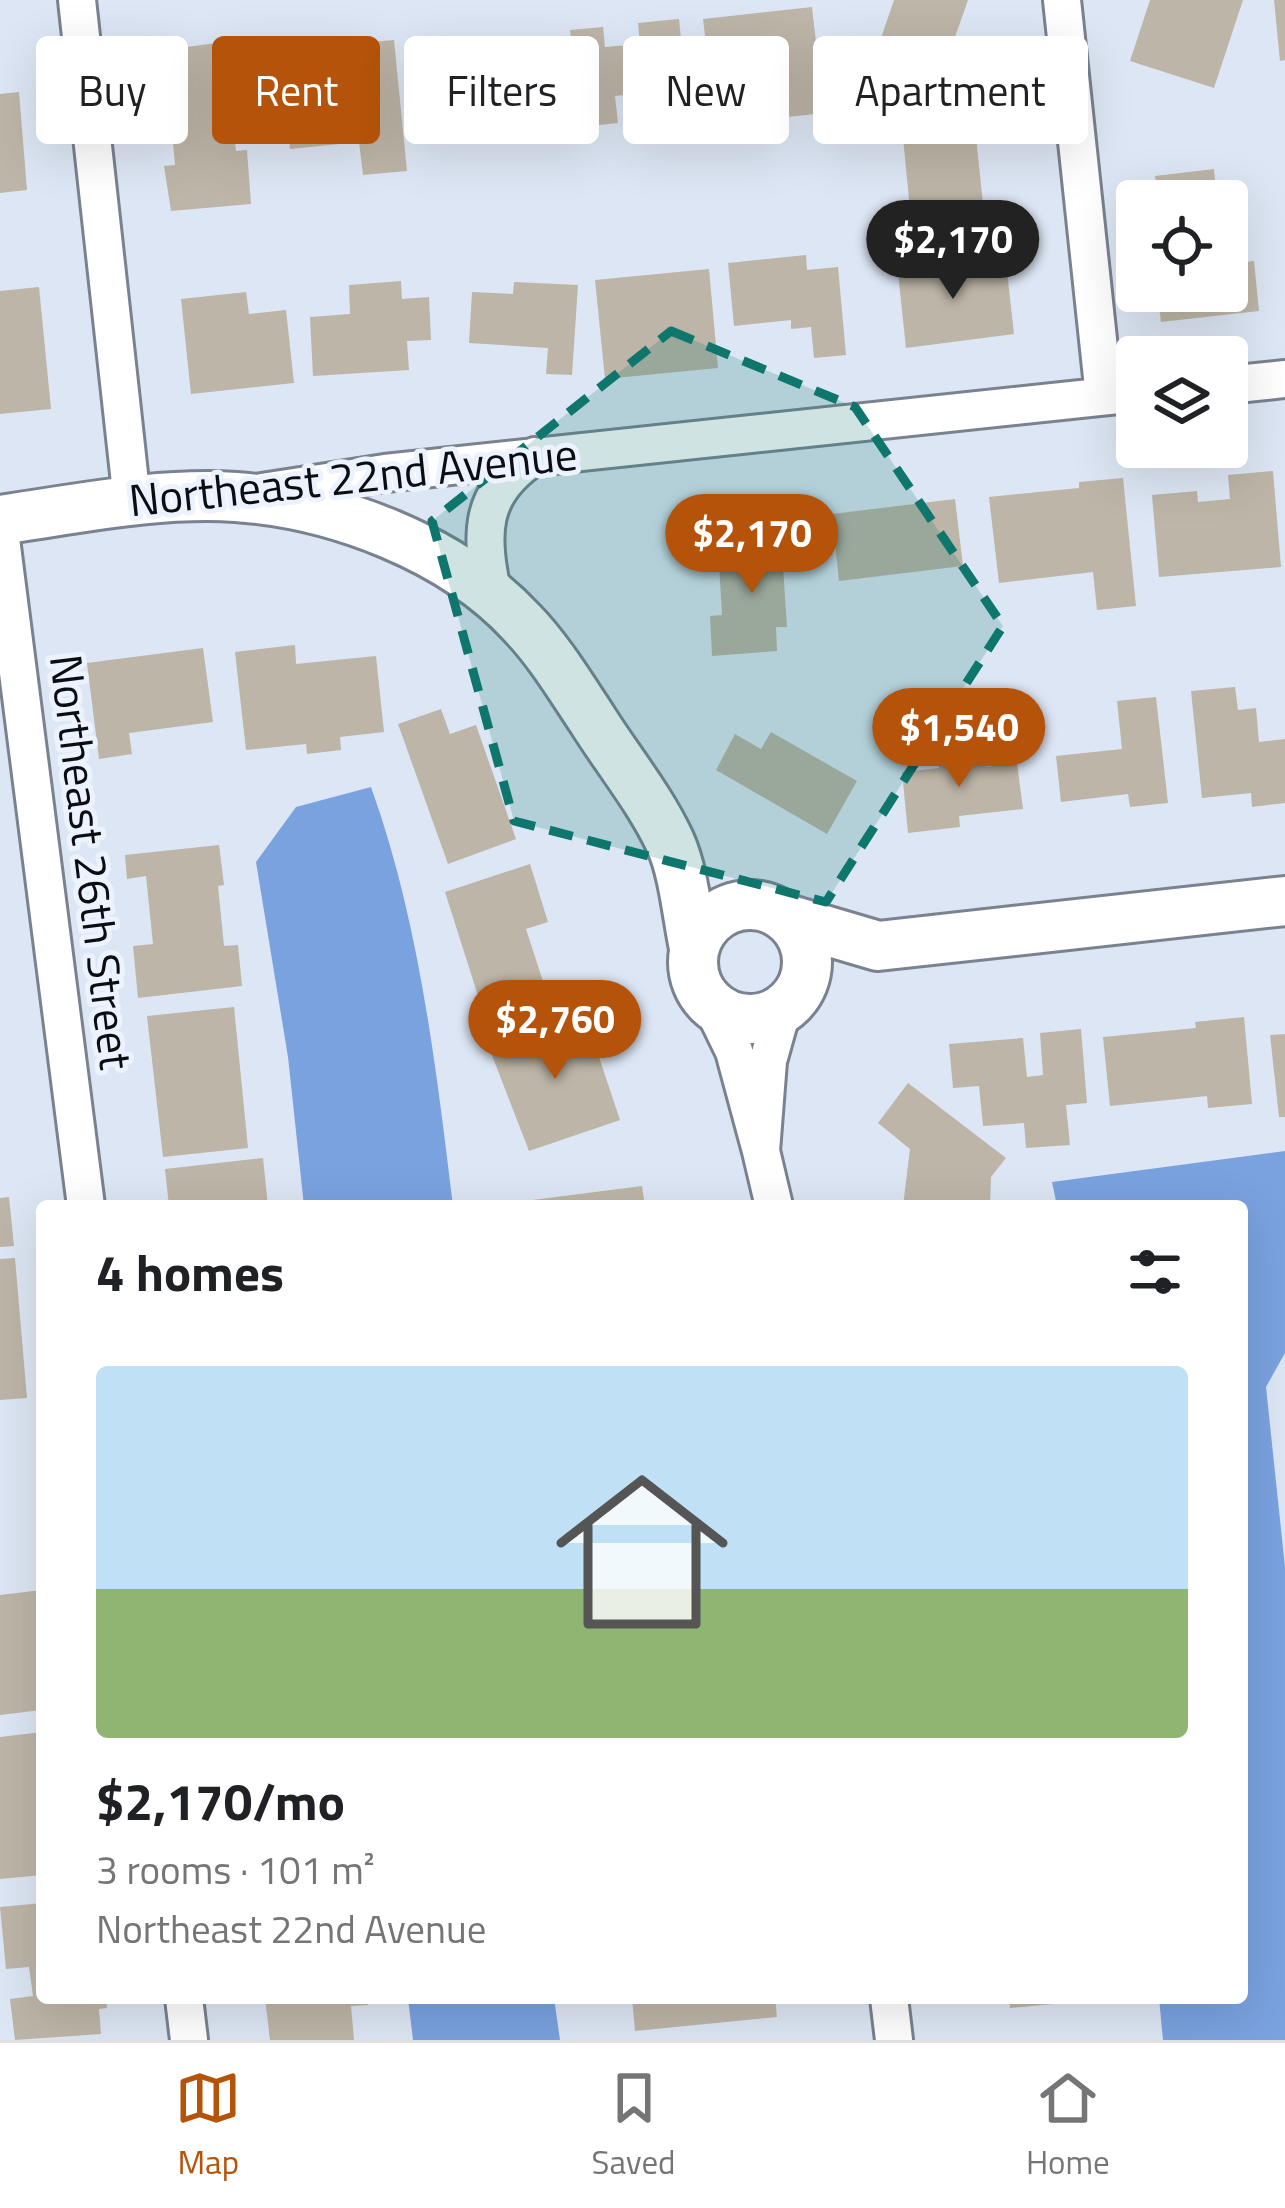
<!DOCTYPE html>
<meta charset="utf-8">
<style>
:root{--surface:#fff;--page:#f6f6f6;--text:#202124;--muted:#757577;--line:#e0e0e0;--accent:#b45309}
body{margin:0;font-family:"Titillium Web",sans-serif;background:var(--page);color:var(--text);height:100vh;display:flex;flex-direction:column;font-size:45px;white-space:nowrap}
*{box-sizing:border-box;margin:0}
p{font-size:39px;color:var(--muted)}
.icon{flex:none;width:66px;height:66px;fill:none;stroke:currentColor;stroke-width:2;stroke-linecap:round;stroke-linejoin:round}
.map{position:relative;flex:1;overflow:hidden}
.drawer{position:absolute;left:36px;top:1200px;width:1212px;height:804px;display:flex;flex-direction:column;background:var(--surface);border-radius:12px;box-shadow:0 12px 48px #0002}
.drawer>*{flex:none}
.guide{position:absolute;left:36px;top:36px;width:1215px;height:108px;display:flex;gap:24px}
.fabs{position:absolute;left:1116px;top:180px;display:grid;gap:24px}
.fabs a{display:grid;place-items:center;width:132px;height:132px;border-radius:12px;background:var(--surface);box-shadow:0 12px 48px #0002;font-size:60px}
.price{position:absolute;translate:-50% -102px;padding:0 27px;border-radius:42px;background:var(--accent);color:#fff;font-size:39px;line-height:78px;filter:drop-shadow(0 3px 6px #0008)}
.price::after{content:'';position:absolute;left:50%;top:72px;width:36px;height:27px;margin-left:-18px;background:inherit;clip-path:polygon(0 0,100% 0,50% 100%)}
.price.selected{background:#222;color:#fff}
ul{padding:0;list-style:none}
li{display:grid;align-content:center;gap:24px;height:636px;padding:0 60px}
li+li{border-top:3px solid var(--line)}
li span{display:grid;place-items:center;height:372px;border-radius:12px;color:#555}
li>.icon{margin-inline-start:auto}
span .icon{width:216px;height:216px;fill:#fffc;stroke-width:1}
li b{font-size:51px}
h2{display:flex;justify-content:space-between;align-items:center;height:144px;padding:0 60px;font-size:51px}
.tag{padding:0 42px;border-radius:12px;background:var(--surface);box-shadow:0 12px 48px #0002;font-size:42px;line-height:108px}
.tag.selected{background:var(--accent);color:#fff}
.tabs{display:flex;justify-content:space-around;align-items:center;height:168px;border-top:3px solid var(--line);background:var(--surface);font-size:33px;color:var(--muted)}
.tabs a{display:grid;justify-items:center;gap:6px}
.tabs .selected{color:var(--accent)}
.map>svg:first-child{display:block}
.water{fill:#7aa2df}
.building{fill:#bdb5a7}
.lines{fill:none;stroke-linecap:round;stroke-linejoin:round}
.street-casing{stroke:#7a828f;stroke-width:42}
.secondary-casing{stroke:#7a828f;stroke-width:54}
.street{stroke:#fff;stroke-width:36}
.secondary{stroke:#fff;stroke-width:48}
.marked{fill:#0f766e;fill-opacity:0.2;stroke:#0f766e;stroke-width:9;stroke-dasharray:24 15;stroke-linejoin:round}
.labels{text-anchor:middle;stroke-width:10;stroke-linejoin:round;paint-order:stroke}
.street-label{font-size:45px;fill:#0a0d12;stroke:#ecf3fe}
</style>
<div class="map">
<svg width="1285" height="2040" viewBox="0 0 1285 2040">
<rect width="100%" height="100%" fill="#dde6f4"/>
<!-- water -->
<path class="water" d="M371 787C419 920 436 1067 453 1206H304L288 1057 256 862 296 807Z
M1285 1151V1353L1266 1387 1285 1567V2040H1163L1159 1998H1242V1206H1057L1052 1182Z
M408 1998H554L560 2040H413Z"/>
<!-- building -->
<path class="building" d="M894 0H968L936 91 871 67Z
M1150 0H1243L1214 88 1130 61Z
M1274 0H1285V60L1280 61Z
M812 7 824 113 788 117 784 79 711 87 703 19Z
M679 19 686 89 615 96 618 123 581 127 570 30 603 27 605 47 640 44 638 23Z
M519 36 520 46 549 43 560 140 520 144 516 108 443 116 436 56 462 54 461 42Z
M394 40 407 171 363 175 359 142 290 149 283 71 329 66 331 84 353 82 349 44Z
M223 42 236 151 247 150 251 204 171 211 164 166 175 165 165 50Z
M19 92 27 190 0 193V94Z
M973 109 984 213 911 220 901 117Z
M1214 169 1217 201H1158L1155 176Z
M922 252 924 271 1006 262 1014 334 906 348 896 254Z
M806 255 807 270 838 267 846 355 814 358 811 327 791 329V320L734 326 728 263Z
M1254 261 1259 311 1161 322 1157 291H1227V264Z
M709 269 718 368 605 379 595 280Z
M401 281 402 299 429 297 431 340 407 341 409 370 313 376 310 317 350 314 349 285Z
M514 282 578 285 572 375 546 374 548 348 469 343 472 292 513 294Z
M39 287 51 409 0 414V291Z
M246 292 249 314 286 310 294 383 191 394 181 299Z
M1273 471 1281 567 1159 577 1152 495 1197 491 1198 502 1230 499 1228 475Z
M1123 478 1136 606 1097 610 1093 572 999 583 989 497 1079 488V482Z
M955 499 963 566 839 581 832 514Z
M780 521 787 627H776L777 651 712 656 710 616 722 615 719 563 749 561 747 524Z
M295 645 296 664 376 656 384 732 340 737 341 750 307 754 306 744 246 750 235 652Z
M203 648 213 722 129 733 132 754 99 759 87 663Z
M1235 687 1238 710 1256 708 1259 742 1285 739V803L1252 807 1251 793 1202 798 1191 691Z
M1156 697 1168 803 1130 807 1128 794 1061 802 1056 756 1122 749 1117 701Z
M441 709 450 734 476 725 516 839 448 864 398 724Z
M771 732 857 781 827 834 716 770 735 734 761 749Z
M985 746 987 767 1017 763 1023 809 959 816 960 827 908 833 902 772 939 768 937 752Z
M219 845 224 885 218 886 224 946 238 945 242 986 138 998 133 946 153 944 146 876 127 879 125 855Z
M530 864 548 922 526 929 550 1003 487 1024 445 892Z
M234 1007 248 1148 163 1157 147 1016Z
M584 1012 620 1120 529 1151 488 1045Z
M1244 1017 1252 1104 1208 1108 1207 1096 1110 1106 1103 1037 1196 1028 1195 1022Z
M1081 1029 1087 1103 1066 1105 1070 1145 1026 1148 1024 1123 983 1126 979 1086 953 1088 949 1044 1023 1038 1027 1077 1043 1075 1040 1033Z
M1285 1034V1117H1279L1270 1035Z
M908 1083 1006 1158 991 1177 990 1206H903L910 1149 878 1123Z
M263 1158 268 1206H169L165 1169Z
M642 1186 645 1206H517V1202Z
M9 1197 14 1246 0 1247V1198Z
M15 1258 27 1398 0 1400V1259Z
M42 1590V1710L0 1715V1595Z
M42 1732V1875L0 1879V1737Z
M42 1903V1998H106L107 2008 99 2009 101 2034 15 2040 10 1999 33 1996 29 1967 6 1969 0 1907Z
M265 1998H368V2005L351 2006 354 2040H270Z
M632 1998H775L777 2017 635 2031Z
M1009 1998H1085L1086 2001 1010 2008Z"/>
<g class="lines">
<defs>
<path id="street" d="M77 0 132 501
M1062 0 1104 396
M1227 385 1285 379
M262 492 385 473 1137 393
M0 531 86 1206
M493 596C480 534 478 493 535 456
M712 1006 734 1051 761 1151 768 1061 782 1011
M761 1151 774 1206
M184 1998 189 2040
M889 1998 894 2040"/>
<path id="secondary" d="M0 520C77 509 157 492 236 497 336 504 453 548 522 623 549 651 570 686 592 719 617 759 650 799 670 842 684 873 687 915 694 948
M693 962a57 57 0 1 1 114 0a57 57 0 1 1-114 0Z
M790 920 878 946 1285 901"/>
</defs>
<!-- street casing -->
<use href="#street" class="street-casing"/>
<!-- secondary casing -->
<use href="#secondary" class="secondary-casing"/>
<!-- street -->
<use href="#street" class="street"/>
<!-- secondary -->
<use href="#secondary" class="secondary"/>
</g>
<!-- marked area -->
<path class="marked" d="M671 331 855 407 1003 626 826 902 514 821 432 521Z"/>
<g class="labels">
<!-- street labels -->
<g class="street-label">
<text transform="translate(353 477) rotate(-6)" y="16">Northeast 22nd Avenue</text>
<text transform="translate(91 862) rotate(83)" y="16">Northeast 26th Street</text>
</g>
</g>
</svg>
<div class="fabs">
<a><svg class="icon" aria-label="locate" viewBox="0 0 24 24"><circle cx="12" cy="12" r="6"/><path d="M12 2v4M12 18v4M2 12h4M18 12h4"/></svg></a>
<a><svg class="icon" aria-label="layers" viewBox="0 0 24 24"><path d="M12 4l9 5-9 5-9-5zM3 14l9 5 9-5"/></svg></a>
</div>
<b class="price selected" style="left:953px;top:302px">$2,170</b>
<b class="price" style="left:752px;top:596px">$2,170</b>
<b class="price" style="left:959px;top:790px">$1,540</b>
<b class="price" style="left:555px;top:1082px">$2,760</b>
<div class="guide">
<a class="tag">Buy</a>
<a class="tag selected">Rent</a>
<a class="tag">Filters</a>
<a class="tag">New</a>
<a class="tag">Apartment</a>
</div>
<section class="drawer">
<h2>4 homes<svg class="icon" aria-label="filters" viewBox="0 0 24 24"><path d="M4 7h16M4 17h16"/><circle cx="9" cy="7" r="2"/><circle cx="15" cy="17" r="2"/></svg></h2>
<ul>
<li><span style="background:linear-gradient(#bfe0f5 60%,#8fb573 0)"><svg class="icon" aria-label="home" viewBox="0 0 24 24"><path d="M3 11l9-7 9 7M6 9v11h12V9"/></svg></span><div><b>$2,170/mo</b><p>3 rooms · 101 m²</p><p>Northeast 22nd Avenue</p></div></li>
</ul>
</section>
</div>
<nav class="tabs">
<a class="selected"><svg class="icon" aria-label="map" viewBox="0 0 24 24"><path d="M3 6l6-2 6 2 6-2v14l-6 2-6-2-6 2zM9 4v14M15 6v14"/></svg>Map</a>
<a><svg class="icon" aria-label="saved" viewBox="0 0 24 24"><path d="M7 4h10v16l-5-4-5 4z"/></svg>Saved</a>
<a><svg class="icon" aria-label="home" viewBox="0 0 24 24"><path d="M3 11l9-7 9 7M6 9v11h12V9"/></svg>Home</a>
</nav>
